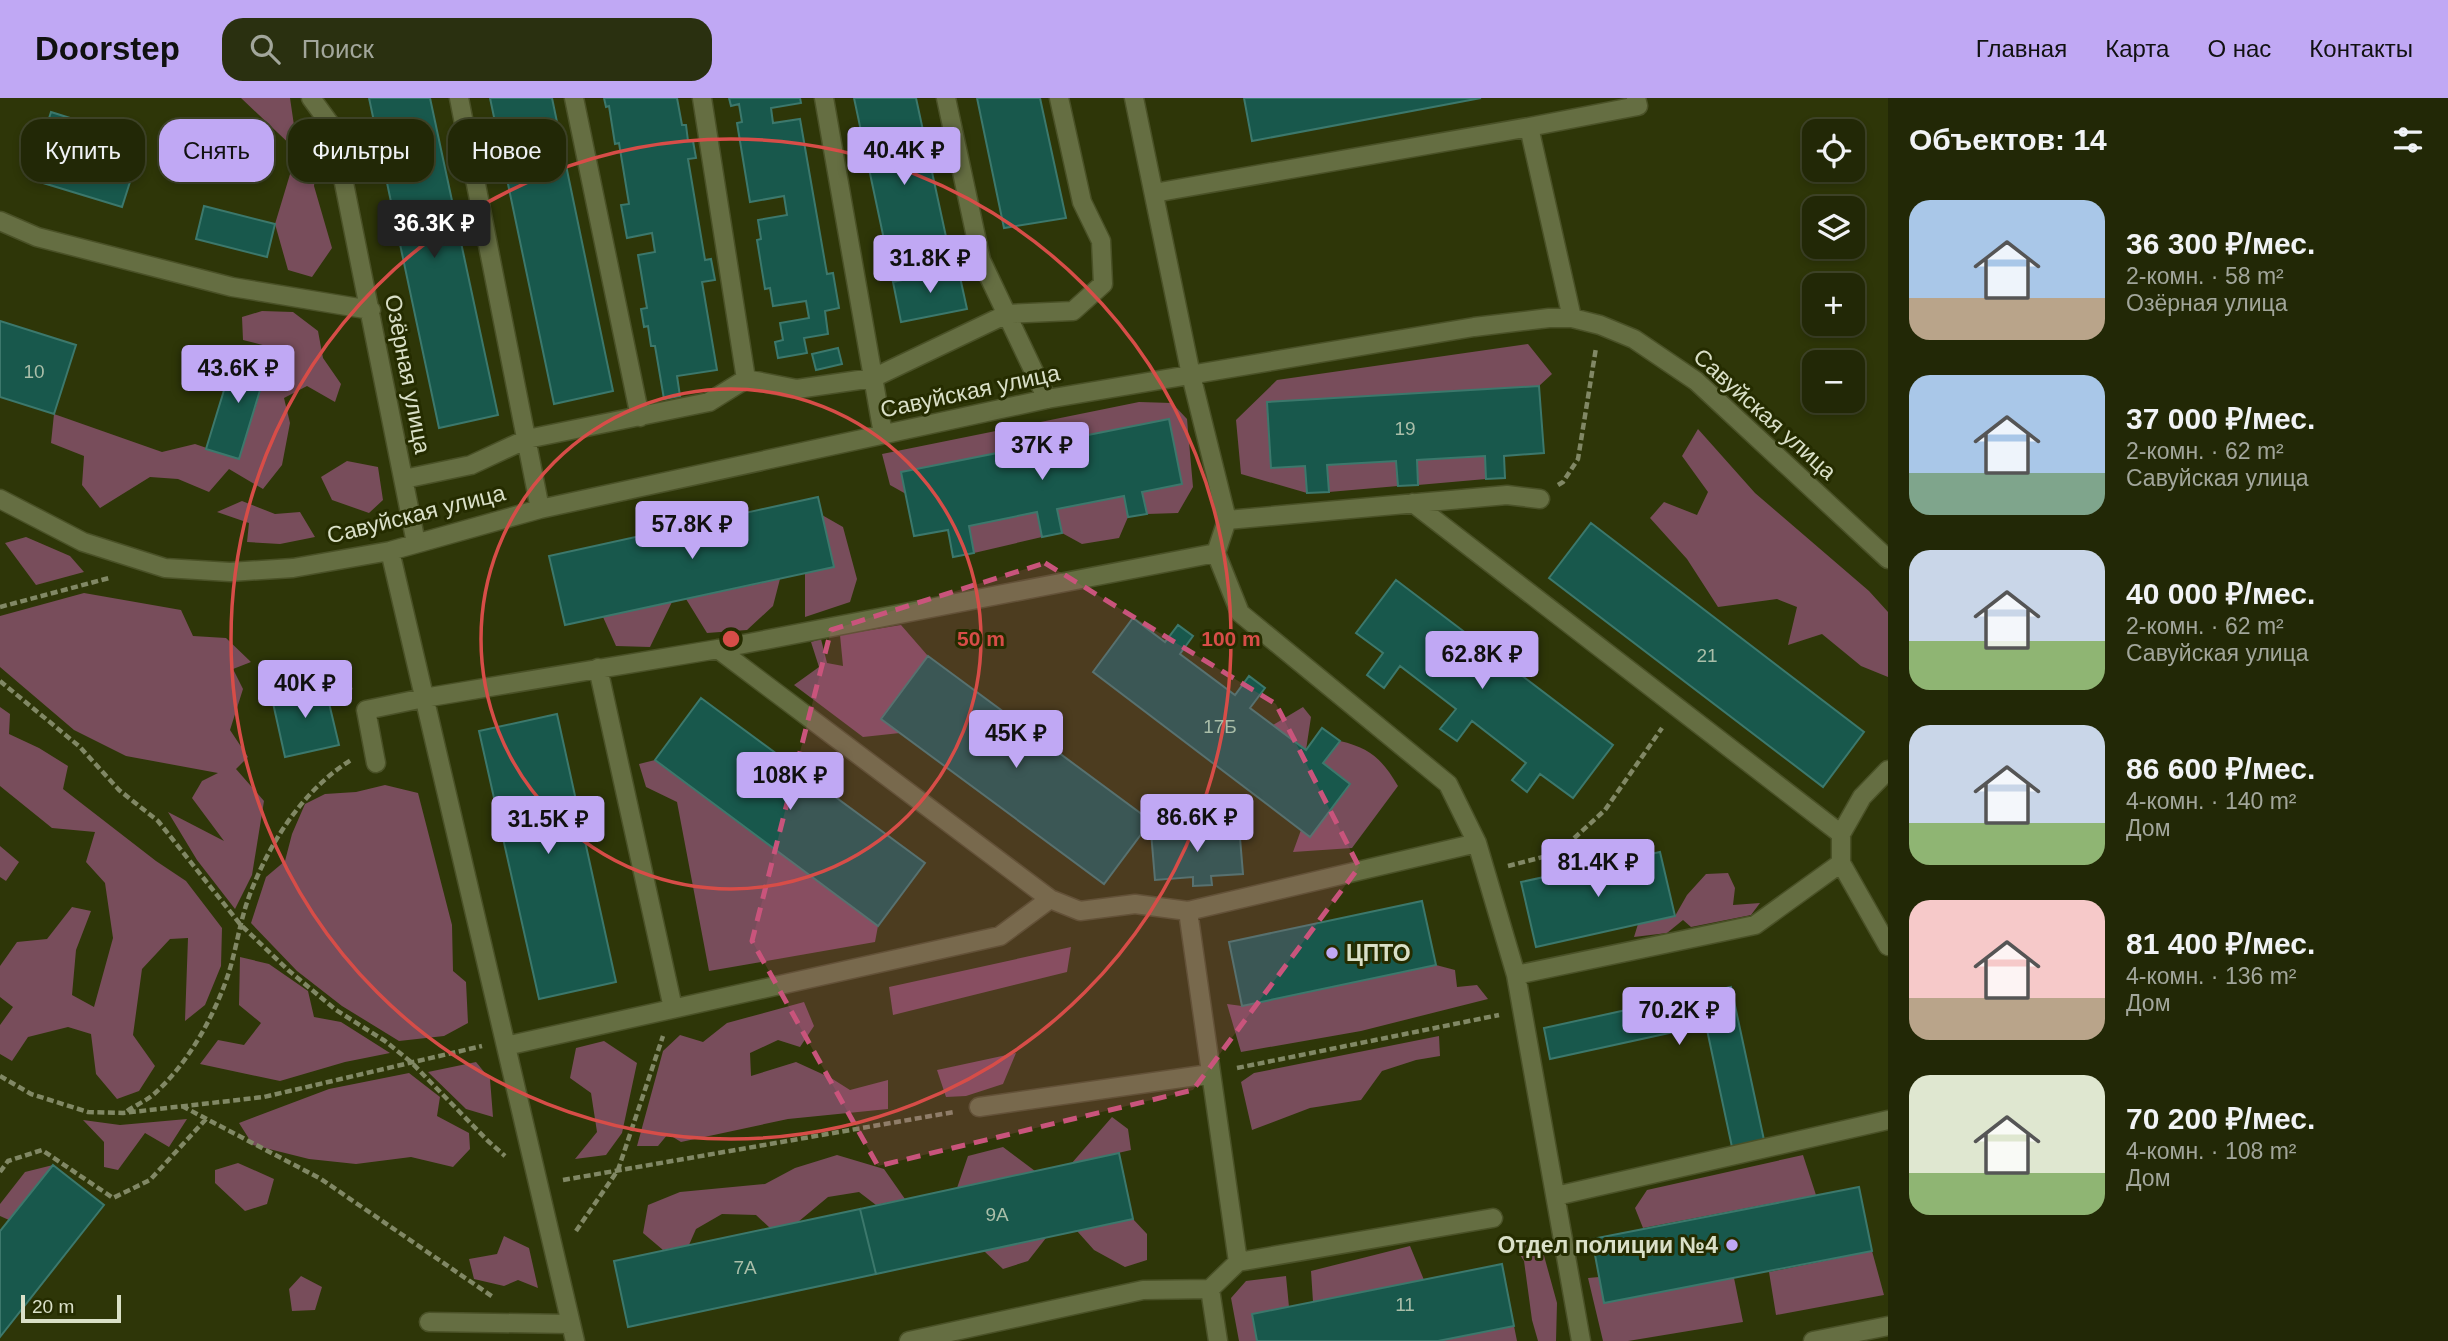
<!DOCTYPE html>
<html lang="ru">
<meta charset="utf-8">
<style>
:root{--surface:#222806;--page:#2a3010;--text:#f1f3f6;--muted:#a2a69b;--line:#3f4428;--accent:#c0a8f4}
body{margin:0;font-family:Helvetica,sans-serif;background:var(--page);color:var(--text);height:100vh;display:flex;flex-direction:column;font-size:26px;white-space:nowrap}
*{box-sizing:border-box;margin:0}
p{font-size:23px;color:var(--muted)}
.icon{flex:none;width:38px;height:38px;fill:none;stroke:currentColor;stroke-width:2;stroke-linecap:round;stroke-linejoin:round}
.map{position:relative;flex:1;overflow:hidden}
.drawer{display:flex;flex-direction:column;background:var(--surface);width:560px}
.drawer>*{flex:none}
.banner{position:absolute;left:21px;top:21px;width:665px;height:63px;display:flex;gap:14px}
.buttons{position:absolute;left:1802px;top:21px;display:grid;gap:14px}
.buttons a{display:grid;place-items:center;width:63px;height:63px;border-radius:14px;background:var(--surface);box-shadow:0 4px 10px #0003,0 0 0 2px var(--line);font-size:35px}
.scale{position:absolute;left:21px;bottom:18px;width:100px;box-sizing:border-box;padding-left:7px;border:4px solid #dae0c8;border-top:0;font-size:19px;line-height:24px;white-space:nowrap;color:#dae0c8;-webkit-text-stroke:5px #252c00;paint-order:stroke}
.price{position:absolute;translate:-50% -60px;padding:0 16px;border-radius:7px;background:var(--accent);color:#111;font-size:23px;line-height:46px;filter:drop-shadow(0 2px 4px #0008)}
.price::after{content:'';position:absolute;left:50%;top:42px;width:21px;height:16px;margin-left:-10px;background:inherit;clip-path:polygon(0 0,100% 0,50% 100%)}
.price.current{background:#222;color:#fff}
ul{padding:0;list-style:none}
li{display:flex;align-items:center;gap:21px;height:175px;padding:0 21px}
li span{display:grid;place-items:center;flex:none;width:196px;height:140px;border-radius:21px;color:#555}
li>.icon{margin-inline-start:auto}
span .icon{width:84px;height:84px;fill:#fffc;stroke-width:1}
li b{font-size:30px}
h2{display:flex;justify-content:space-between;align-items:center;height:84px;padding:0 21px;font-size:30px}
.tag{padding:0 24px;border-radius:21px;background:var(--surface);box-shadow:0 4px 10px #0003,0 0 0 2px var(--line);font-size:24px;line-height:63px}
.tag.current{background:var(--accent);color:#111}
header{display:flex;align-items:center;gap:42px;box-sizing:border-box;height:98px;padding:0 35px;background:var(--accent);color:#111}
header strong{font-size:33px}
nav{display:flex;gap:38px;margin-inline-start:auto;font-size:24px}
.search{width:490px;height:63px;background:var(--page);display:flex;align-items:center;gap:18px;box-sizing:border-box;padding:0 24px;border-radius:21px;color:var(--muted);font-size:26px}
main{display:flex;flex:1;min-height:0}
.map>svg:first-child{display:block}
.green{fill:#784d5b}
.building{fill:#18584c;stroke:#3c786c;stroke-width:2}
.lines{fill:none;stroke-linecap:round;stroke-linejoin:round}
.minor-casing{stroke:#4a5127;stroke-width:21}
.path{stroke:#818865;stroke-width:4.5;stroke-dasharray:7 3.5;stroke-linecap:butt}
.minor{stroke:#656e42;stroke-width:18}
.marked{fill:#c9547c;fill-opacity:0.2;stroke:#c9547c;stroke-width:5;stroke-dasharray:14 9;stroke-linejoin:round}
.ring{fill:none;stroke:#d74d48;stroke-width:3.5}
.poi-dot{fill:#c0a8f4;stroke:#252c00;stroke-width:2.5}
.labels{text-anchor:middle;stroke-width:6;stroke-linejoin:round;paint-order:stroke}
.number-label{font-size:19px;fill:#aabea9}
.street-label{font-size:23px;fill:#dae0c8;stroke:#252c00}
.poi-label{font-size:23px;font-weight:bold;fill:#dae0c8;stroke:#252c00;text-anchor:start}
.centre{fill:#d74d48;stroke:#252c00;stroke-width:3.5}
.ring-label{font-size:21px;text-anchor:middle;font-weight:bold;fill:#d74d48;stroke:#252c00;stroke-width:6;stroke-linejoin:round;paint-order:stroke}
</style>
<header>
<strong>Doorstep</strong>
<div class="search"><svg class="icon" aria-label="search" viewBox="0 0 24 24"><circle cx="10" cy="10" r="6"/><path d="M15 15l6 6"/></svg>Поиск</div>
<nav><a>Главная</a><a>Карта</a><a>О нас</a><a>Контакты</a></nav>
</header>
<main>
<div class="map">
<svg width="1888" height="1243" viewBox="0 0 1888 1243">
<rect width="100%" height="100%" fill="#2e3608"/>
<!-- green -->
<path class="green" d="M241 0H290L296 41 318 52 314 88 332 150 312 179 288 172 275 126 297 53Z
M262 213 293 214 318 233 323 260 341 286 335 304 307 288 284 300 290 325 282 367 263 391 229 371 209 394 178 381 150 379 100 410 82 387 84 358 51 345 54 316 162 354 195 346 239 361 274 250 243 242 242 219Z
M1528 246 1552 276 1539 288 1268 304 1271 370 1305 368 1307 395 1241 376 1236 322 1277 282Z
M1139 304 1172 305 1187 321 1193 389 1178 415 1147 416 1142 394 1182 386 1168 321 902 374 906 396 890 387 882 356Z
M1698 331 1755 395 1869 493 1888 514V579L1861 568 1822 536 1788 547 1797 509 1777 501 1718 509 1687 461 1650 420 1664 404 1697 417 1708 394 1682 358Z
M1485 358 1486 381 1418 387 1417 362Z
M347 363 378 369 383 402 369 415 332 402 321 379Z
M1396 363 1398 388 1329 394 1327 367Z
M1124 398 1128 419 1119 440 1082 446 1062 435 1057 411Z
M242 403 275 416 300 414 315 439 280 446 247 444 249 425 217 414Z
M1037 414 1042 439 974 455 969 428Z
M822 417 843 429 857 481 850 504 805 519V475L834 469Z
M26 439 70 458 84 474 36 487 5 445Z
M780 481 773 508 747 532 707 535 686 501Z
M84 495 181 512 193 538 226 540 251 564 233 571 243 591 230 632 248 659 236 671 264 703 252 777 235 811 197 762 168 714 224 743 192 700 202 683 218 675 126 658 74 632 0 569V518Z
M672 504 650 549 616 548 603 519Z
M901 527 928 558 881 620 900 635 863 639 794 587 819 569 811 544 821 541 827 565 843 568 840 537Z
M0 609 10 616 9 636 39 650 68 668 63 691 156 763 186 783 222 830 221 868 205 907 185 923 188 840 170 841 142 871 133 937 155 968 139 993 117 1001 96 976 91 936 68 929 28 939 12 963 0 956V927L13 909 0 899V868L17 844 47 841 72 809 91 813 76 852 72 897 94 909 113 840 105 785 86 764 95 734 52 730 0 688Z
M1303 609 1311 619 1306 652 1273 627Z
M1340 643C1370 650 1382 661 1398 688L1352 750 1293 754 1301 732 1311 738 1350 686 1323 665Z
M655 662 878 828 875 844 709 873 677 704 646 689 639 666Z
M385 687 418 695 452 827 453 873 466 884 468 925 444 938 399 943 342 908 297 873 251 825 266 779 285 763 292 736 305 706 325 696 356 694Z
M0 748 19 764 6 783 0 779Z
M1728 775 1735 790 1733 807 1760 805 1751 817 1691 829 1683 822 1667 835 1634 839 1638 826 1675 818 1687 797 1706 776Z
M1071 849 1067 874 893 917 889 889Z
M240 859 269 866 308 893 314 919 341 924 390 955 345 964 280 983 200 966 218 942 244 947 261 925 239 907Z
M1436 867 1455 872 1457 889 1477 887 1488 901 1361 933 1241 954 1227 906 1242 908Z
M804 904 814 928 800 949 778 942 750 955 751 978 796 964 831 980 850 992 888 982V1011L788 1021 681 1044 668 1036 658 1048H637L663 953 680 937 703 944 727 925Z
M1439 938 1440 958 1416 962 1382 973 1361 1002 1310 1010 1252 1032 1241 984 1254 975Z
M604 943 637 965 622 1035 606 1057 575 1061 597 1034 591 995 570 980 576 950Z
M1016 955 1003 986 966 998 946 999 937 972Z
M476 964 490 981 493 1019 466 1011 428 974Z
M409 975 440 999 437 1018 469 1035 470 1051 453 1069 411 1059 356 1066 309 1061 253 1047 239 1025 329 991Z
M1112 1019 1128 1031 1131 1052 1071 1066Z
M187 1021 169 1049 145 1035 118 1072 104 1069V1044L83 1022 120 1027Z
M1003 1049 1035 1073 957 1090 968 1058Z
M837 1057 884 1071 905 1101 876 1107 859 1094 828 1099 798 1124 770 1130 756 1117 722 1116 696 1131 689 1147 663 1152 643 1135 648 1107 680 1094 765 1086 795 1070Z
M1803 1057 1816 1097 1643 1130 1635 1110 1647 1092Z
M238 1065 274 1081 267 1106 245 1113 215 1085V1072Z
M53 1067 9 1122 0 1118V1106L25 1074Z
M1133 1121 1147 1136V1162L1125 1169 1094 1152 1077 1133Z
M504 1138 529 1150 538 1190 518 1182 504 1188 474 1181 469 1161 497 1156Z
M1046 1140 1028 1163 1003 1171 984 1153Z
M1529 1141 1543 1154 1557 1205 1556 1243H1538L1532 1222 1524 1163 1513 1146Z
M1410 1148 1424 1182 1313 1204 1311 1173Z
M1872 1153 1884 1197 1776 1217 1769 1174Z
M301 1178 322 1189 315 1212 292 1213 289 1191Z
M1286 1178 1289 1209 1252 1217 1257 1243H1239L1231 1200 1246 1183Z
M1599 1179 1604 1205 1734 1180 1743 1224 1628 1243H1603L1588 1180Z
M1514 1228 1517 1243H1438Z"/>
<!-- building -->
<path class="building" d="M369 0H430L498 317 439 330Z
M490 0H552L613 293 554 306Z
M604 0H677L682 27H686L688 43H693L696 60 688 61 705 162 711 161 715 182 702 184 717 272 677 278 680 298 664 301 655 248H651L648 228 644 229 641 211 647 210 638 157 655 154 652 135 627 140 621 107 629 106 619 45 615 46 609 8 606 9Z
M729 0H800L801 5 771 10 773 25 800 21 827 176 833 175 839 210 825 213 828 236 804 240 807 255 778 260 775 244 783 242 780 225 809 220 806 203 773 208 770 190 765 191 757 142 761 141 758 122 787 117 784 98 750 104 737 25 742 24 739 6 731 8Z
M854 0H916L953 171 893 184Z
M977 0H1040L1066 120 1004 130Z
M1244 0H1481L1252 43Z
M51 14 143 43 122 109 30 81Z
M204 108 275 126 267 159 196 141Z
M958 170 967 211 901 224 893 184Z
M0 223 76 247 54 316 0 299Z
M838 250 842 266 816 272 812 256Z
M236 253 269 263 239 361 206 351Z
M1539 288 1544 355 1504 358 1505 380 1486 381 1485 358 1417 362 1418 387 1398 388 1396 363 1327 367 1329 394 1307 395 1305 368 1271 370 1267 304Z
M1169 321 1182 386 1142 394 1147 416 1128 419 1124 398 1057 411 1062 435 1042 439 1037 414 969 428 974 455 953 459 948 432 914 438 901 374Z
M818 399 834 469 565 527 549 458Z
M1591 425 1864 634 1823 689 1549 480Z
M1396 482 1613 647 1573 700 1540 676 1527 694 1512 682 1526 665 1472 623 1457 643 1440 631 1456 611 1400 568 1384 590 1367 577 1383 555 1356 535Z
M1133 520 1165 544 1178 527 1193 538 1180 556 1235 597 1249 578 1265 590 1250 610 1306 652 1322 630 1340 643 1323 665 1350 686 1310 739 1093 574Z
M928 558 1151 723 1104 786 881 621Z
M324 584 339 647 285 659 271 596Z
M701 600 925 765 878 828 655 662Z
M557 616 616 884 539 901 479 633Z
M1239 728 1243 776 1211 778 1212 787 1193 788V779L1155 782 1151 734Z
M1660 754 1675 818 1536 849 1521 784Z
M1422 803 1436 867 1242 908 1229 844Z
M1731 889 1764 1042 1732 1049 1706 927 1550 961 1544 930Z
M1119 1055 1133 1121 876 1176 860 1111Z
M53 1067 104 1107 0 1239V1133Z
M1859 1089 1872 1153 1604 1205 1592 1141Z
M860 1111 876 1176 628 1229 614 1163Z
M1502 1166 1514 1228 1438 1243H1257L1252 1216Z"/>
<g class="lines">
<defs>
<path id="minor" d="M311 0 333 30 416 445
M459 0 540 411
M574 0 640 319
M702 0 746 281
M824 0 883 336
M946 0 981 162 1047 301
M1134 0 1191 277 1227 422 1216 455 1240 515 1448 686 1477 745 1516 877 1581 1243
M1529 29 1638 8 1636 0
M1154 95 1529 29 1572 220
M0 123 37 139 232 189 371 212
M404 381 471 367 527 341 709 304 746 281 797 291 873 280 1007 216 1073 213 1103 186 1101 143 1082 104 1059 0
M0 401 83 444 165 470 230 474 293 470 390 453 540 411 1047 301 1474 229 1549 220H1572L1600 227 1634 241 1696 283 1888 461
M1413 405 1841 736
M1227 422 1507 397 1540 401
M390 453 575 1243
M718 551 1050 801 1080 813 1135 806 1188 813 1477 745
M598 570 673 910
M376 665 366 612 424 600 718 551 1216 455
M1888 672 1862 699 1841 736V765L1888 848
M1188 813 1238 1164
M1516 877 1755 827 1841 765
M506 948 1000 838 1050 801
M979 1009 1210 976
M1556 1098 1888 1022
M1210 1191 1218 1243
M429 1224 570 1226
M909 1243 1143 1192 1210 1191 1238 1164 1493 1120
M1813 1243 1888 1228"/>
</defs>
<!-- minor casing -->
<use href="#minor" class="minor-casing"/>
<!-- path -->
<path class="path" d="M1558 387 1563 384 1578 361 1596 250
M0 509 109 480
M0 583 80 649 119 692 158 723 240 826 288 872 336 912 385 943 411 964 488 1043 505 1058
M327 595 352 589
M1508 768 1558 755 1605 712 1662 630
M1237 970 1499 917
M0 978 31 996 88 1014 123 1015 264 999 482 948
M182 1008 321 1081 493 1199
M127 1013C136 1007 146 1003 154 996 188 966 215 917 229 874 237 848 240 822 250 796 270 744 303 692 351 662
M0 1074 8 1063 42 1052 113 1100 150 1082 206 1021
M563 1082 954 1014
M576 1133 618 1072 663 938"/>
<!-- minor -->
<use href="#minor" class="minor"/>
</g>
<!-- marked area -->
<path class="marked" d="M1045 465 1276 606 1359 769 1193 992 878 1068 752 843 831 532Z"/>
<!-- distance rings -->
<g class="ring">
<circle cx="731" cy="541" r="250"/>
<circle cx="731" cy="541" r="500"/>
</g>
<!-- markers -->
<g class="poi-dot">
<circle cx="1332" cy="855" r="7"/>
<circle cx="1732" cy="1147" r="7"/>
</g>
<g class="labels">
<!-- number labels -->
<g class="number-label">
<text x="34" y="280">10</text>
<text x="1405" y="337">19</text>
<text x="1707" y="564">21</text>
<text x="1220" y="635">17Б</text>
<text x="997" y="1123">9А</text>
<text x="745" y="1176">7А</text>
<text x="1405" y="1213">11</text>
</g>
<!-- street labels -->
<g class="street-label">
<text transform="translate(408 276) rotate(79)" y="8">Озёрная улица</text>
<text transform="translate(970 293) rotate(-12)" y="8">Савуйская улица</text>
<text transform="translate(1765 316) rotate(42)" y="8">Савуйская улица</text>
<text transform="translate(416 416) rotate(-14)" y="8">Савуйская улица</text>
</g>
<!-- poi labels -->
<g class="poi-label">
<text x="1346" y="863">ЦПТО</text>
<text x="1718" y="1155" text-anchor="end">Отдел полиции №4</text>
</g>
</g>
<circle cx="731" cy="541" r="10" class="centre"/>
<g class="ring-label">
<text x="981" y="548">50 m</text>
<text x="1231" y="548">100 m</text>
</g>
</svg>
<div class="buttons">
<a><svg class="icon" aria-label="locate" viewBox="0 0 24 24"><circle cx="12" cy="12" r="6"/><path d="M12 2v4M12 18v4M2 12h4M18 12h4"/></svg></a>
<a><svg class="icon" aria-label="layers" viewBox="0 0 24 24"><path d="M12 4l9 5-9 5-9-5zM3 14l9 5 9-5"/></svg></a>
<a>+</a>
<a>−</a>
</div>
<div class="scale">20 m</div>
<b class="price" style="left:904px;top:89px">40.4K ₽</b>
<b class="price current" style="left:434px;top:162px">36.3K ₽</b>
<b class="price" style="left:930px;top:197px">31.8K ₽</b>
<b class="price" style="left:238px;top:307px">43.6K ₽</b>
<b class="price" style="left:1042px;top:384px">37K ₽</b>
<b class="price" style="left:692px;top:463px">57.8K ₽</b>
<b class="price" style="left:1482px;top:593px">62.8K ₽</b>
<b class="price" style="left:305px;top:622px">40K ₽</b>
<b class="price" style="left:1016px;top:672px">45K ₽</b>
<b class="price" style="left:790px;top:714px">108K ₽</b>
<b class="price" style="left:1197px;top:756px">86.6K ₽</b>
<b class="price" style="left:548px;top:758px">31.5K ₽</b>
<b class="price" style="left:1598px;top:801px">81.4K ₽</b>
<b class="price" style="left:1679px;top:949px">70.2K ₽</b>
<div class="banner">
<a class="tag">Купить</a>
<a class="tag current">Снять</a>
<a class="tag">Фильтры</a>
<a class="tag">Новое</a>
</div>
</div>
<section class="drawer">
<h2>Объектов: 14<svg class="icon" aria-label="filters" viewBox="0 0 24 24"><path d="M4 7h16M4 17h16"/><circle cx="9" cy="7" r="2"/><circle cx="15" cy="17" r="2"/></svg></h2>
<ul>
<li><span style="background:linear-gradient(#a9c7e8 70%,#b9a48a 0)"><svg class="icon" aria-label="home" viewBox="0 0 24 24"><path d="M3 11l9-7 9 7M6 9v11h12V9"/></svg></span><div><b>36 300 ₽/мес.</b><p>2-комн. · 58 m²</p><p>Озёрная улица</p></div></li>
<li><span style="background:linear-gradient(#a9c7e8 70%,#7fa58c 0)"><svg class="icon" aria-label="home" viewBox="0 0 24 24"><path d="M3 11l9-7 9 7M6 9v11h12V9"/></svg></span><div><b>37 000 ₽/мес.</b><p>2-комн. · 62 m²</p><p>Савуйская улица</p></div></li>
<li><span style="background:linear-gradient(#c9d6e8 65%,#8fb573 0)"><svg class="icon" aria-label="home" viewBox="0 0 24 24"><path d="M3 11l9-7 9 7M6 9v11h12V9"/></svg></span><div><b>40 000 ₽/мес.</b><p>2-комн. · 62 m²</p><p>Савуйская улица</p></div></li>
<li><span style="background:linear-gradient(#c9d6e8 70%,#8fb573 0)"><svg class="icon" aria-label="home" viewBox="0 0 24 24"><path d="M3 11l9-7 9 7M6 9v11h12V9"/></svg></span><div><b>86 600 ₽/мес.</b><p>4-комн. · 140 m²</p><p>Дом</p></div></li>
<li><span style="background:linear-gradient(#f6c9c9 70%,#b9a48a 0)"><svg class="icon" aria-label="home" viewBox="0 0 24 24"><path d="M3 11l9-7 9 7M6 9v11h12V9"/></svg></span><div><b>81 400 ₽/мес.</b><p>4-комн. · 136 m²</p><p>Дом</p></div></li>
<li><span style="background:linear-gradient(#dfe7d0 70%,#8fb573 0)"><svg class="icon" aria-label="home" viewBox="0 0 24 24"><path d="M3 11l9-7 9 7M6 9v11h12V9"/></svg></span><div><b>70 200 ₽/мес.</b><p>4-комн. · 108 m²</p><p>Дом</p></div></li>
</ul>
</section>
</main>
